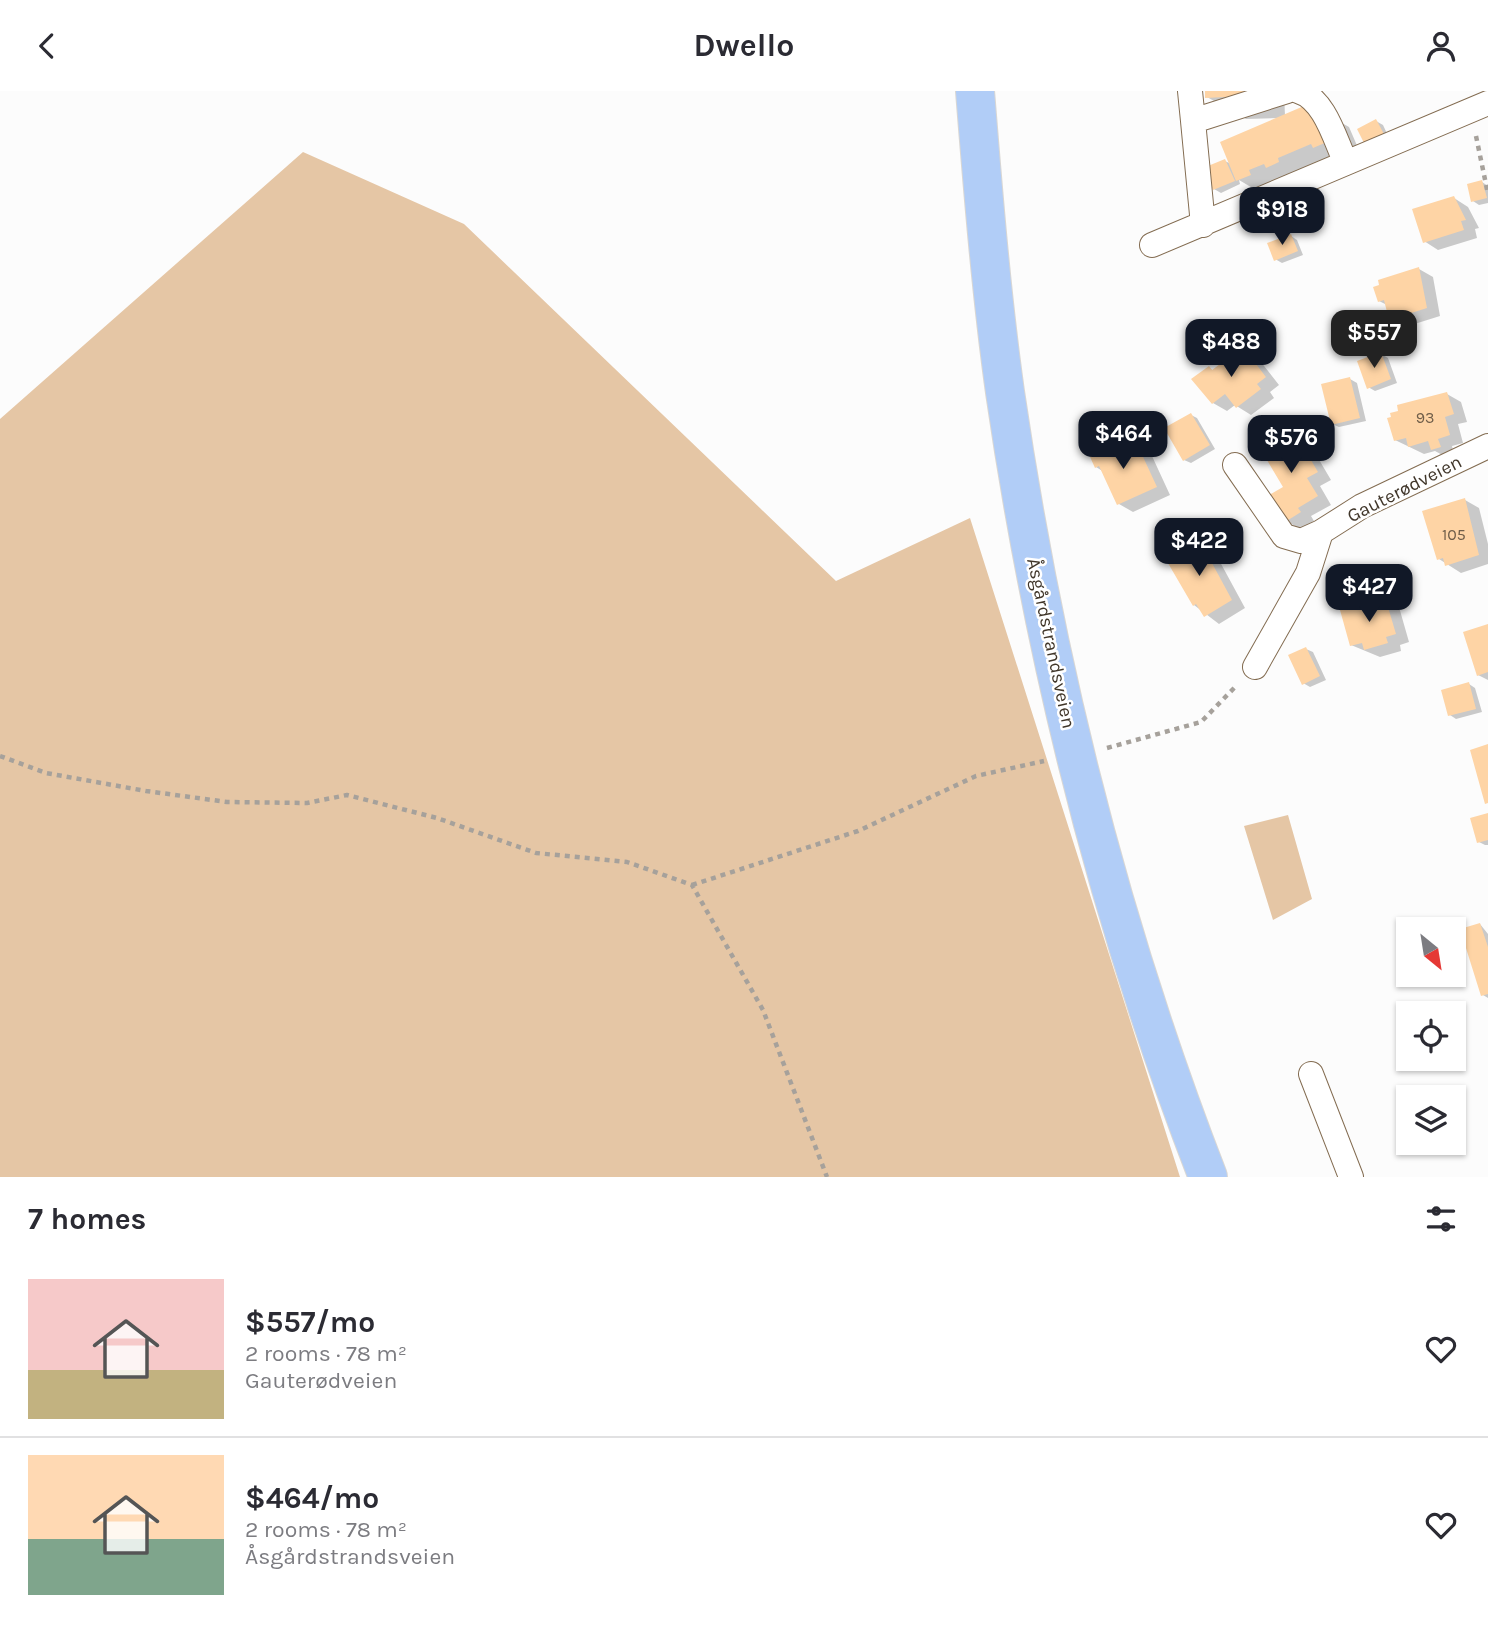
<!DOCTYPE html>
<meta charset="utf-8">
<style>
:root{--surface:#fff;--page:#f2f2f3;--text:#2b2b33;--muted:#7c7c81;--line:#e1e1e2;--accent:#111827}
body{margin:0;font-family:Karla,sans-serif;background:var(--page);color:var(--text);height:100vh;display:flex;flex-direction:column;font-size:26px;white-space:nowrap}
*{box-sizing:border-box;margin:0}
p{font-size:23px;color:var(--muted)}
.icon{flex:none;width:38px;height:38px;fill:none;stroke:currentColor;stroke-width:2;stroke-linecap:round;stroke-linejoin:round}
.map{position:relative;height:1086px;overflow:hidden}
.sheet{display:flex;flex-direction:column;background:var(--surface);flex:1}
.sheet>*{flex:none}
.needle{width:46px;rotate:150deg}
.tools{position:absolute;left:1396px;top:826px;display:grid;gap:14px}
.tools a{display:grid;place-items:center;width:70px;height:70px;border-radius:0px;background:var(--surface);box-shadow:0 2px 5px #0004;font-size:35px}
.price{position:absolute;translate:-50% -60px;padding:0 16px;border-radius:14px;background:var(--accent);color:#fff;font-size:23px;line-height:46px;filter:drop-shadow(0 2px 4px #0008)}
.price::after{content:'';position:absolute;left:50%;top:42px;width:21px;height:16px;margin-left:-10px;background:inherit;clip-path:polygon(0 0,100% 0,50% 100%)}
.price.on{background:#222;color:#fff}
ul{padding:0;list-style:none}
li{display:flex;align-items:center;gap:21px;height:175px;padding:0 28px}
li+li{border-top:2px solid var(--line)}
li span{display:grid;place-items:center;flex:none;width:196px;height:140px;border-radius:0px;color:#555}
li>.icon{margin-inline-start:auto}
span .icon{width:84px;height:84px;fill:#fffc;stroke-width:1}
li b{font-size:30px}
h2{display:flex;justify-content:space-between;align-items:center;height:84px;padding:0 28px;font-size:30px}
header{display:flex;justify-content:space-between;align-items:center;height:91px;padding:0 28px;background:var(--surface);font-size:32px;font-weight:700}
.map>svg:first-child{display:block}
.green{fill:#e5c6a5}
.shadow{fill:#0003}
.building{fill:#fed4a5}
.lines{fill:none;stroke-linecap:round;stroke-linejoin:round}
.street-casing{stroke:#836c51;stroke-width:26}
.primary-casing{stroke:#d9d7d4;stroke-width:40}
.path{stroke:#a6a19b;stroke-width:4.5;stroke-dasharray:5 5;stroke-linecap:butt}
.street{stroke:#fff;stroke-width:24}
.primary{stroke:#b1cdf7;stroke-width:38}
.labels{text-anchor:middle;stroke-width:5;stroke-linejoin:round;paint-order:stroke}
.number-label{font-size:16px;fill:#705e49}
.street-label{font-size:19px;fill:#40362a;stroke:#fff}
</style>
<header><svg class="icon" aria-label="back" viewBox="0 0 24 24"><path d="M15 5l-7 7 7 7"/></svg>Dwello<svg class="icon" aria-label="person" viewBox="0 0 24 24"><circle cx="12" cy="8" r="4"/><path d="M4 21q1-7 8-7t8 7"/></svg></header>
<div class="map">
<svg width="1488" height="1086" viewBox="0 0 1488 1086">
<rect width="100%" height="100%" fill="#fcfcfc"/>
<!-- green -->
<path class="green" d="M303 61 464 133 836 490 970 427 1180 1086H0V328Z
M1288 724 1312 808 1273 829 1244 735Z"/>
<!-- shadow -->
<path class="shadow" d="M1207 0H1284L1285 25 1310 14 1349 36 1365 73 1276 111 1239 89 1240 93 1221 102 1214 98 1225 70 1231 73 1280 27 1246 28 1207 6Z
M1376 30 1383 34 1390 49 1373 57Z
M1482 91 1488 95V112L1479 114 1473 110Z
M1454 107 1468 116 1479 137 1475 138 1477 147 1438 159 1424 150Z
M1291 145 1297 149 1303 164 1282 172 1275 168Z
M1419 178 1433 186 1440 225 1405 236 1391 227 1387 214 1379 210Z
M1243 258 1257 266 1279 294 1270 301 1274 307 1251 324 1235 314 1227 320 1213 312 1209 277 1214 280Z
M1381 263 1388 267 1397 292 1375 300 1368 296Z
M1350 288 1357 292 1366 330 1339 336 1332 333Z
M1447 303 1461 311 1467 331 1458 333 1463 352 1452 355 1454 364 1446 366 1435 360 1424 363 1395 349Z
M1191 324 1197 327 1215 358 1191 372 1184 369Z
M1294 342 1308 350 1331 389 1320 395 1331 414 1311 425 1314 430 1300 438 1286 430 1285 397Z
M1110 351 1126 361 1138 357 1152 365 1170 404 1133 421 1119 413 1104 381 1096 376Z
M1465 409 1479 417 1488 453V473L1461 482 1439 468Z
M1199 450 1213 458 1245 517 1219 533 1194 514Z
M1385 508 1399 516 1409 551 1400 554 1401 560 1380 566 1351 554Z
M1488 535V589L1478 584Z
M1306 558 1313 561 1326 589 1310 596 1303 592Z
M1469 593 1475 597 1482 621 1456 628 1450 624Z
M1488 724V754H1485L1479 751Z
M1480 833 1488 843V907L1483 904Z"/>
<!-- building -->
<path class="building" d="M1205 0H1247V5L1205 7Z
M1311 12 1327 51 1313 57 1311 53 1278 67 1279 71 1266 77 1264 73 1249 79 1251 84 1236 90 1220 51Z
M1376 28 1385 45 1365 54 1357 38Z
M1225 68 1235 90 1213 99 1203 77Z
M1482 89 1487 107 1471 111 1467 93Z
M1454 105 1466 129 1461 130 1464 139 1423 152 1412 118Z
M1291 143 1298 160 1274 170 1267 152Z
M1419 176 1427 217 1389 229 1384 209 1378 211 1373 196 1379 194 1378 189Z
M1243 256 1266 286 1257 293 1261 298 1236 317 1225 303 1212 313 1191 288 1209 275 1212 279Z
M1381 261 1391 288 1367 298 1357 270Z
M1350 286 1360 327 1331 334 1321 293Z
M1447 301 1454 323 1445 326 1450 344 1438 348 1441 356 1431 359 1428 350 1408 356 1406 347 1394 350 1387 327 1391 326 1390 322 1398 320 1397 314Z
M1191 322 1210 354 1183 370 1164 337Z
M1294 340 1318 381 1307 387 1318 405 1298 417 1301 421 1285 431 1269 404 1283 396 1261 359Z
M1110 349 1117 363 1138 355 1157 396 1117 414 1099 375 1095 377 1087 359Z
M1465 407 1479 464 1445 475 1443 467 1437 469 1422 420Z
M1199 448 1232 509 1204 526 1196 513 1193 515 1165 467Z
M1385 506 1396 543 1386 546 1388 552 1364 559 1362 552 1350 555 1340 519Z
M1488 533V581L1477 585 1463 541Z
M1306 556 1320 585 1302 594 1288 564Z
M1469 591 1476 618 1448 625 1441 599Z
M1488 653V712L1485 713 1470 659Z
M1488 722V749L1477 752 1470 727Z
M1480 832 1488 856V903L1481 905 1460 838Z"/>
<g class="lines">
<defs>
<path id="street" d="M1190 0 1193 30
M1298 0C1325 8 1335 49 1346 72
M1203 134 1193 30 1287 0
M1152 154 1488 12
M1235 374 1284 445 1301 450 1321 441
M1255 576 1308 482 1321 441 1362 415 1488 355
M1311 983 1351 1086"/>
<path id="primary" d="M975 0C983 100 991 201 1005 301 1044 568 1110 834 1208 1086"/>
</defs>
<!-- street casing -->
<use href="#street" class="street-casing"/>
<!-- primary casing -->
<use href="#primary" class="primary-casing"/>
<!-- path -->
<path class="path" d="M1476 45 1488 103
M1107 657 1201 631 1237 594
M0 665 46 682 146 700 227 711 307 712 347 704 437 727 536 762 627 771 692 794 763 919 827 1086
M692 794 858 740 976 685 1044 670"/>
<!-- street -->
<use href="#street" class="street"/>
<!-- primary -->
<use href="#primary" class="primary"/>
</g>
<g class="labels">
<!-- number labels -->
<g class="number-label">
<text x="1425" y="332">93</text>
<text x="1454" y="449">105</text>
</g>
<!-- street labels -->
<g class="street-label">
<text transform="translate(1404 397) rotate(-27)" y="7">Gauterødveien</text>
<text transform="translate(1052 552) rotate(78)" y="7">Åsgårdstrandsveien</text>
</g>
</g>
</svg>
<div class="tools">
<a><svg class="needle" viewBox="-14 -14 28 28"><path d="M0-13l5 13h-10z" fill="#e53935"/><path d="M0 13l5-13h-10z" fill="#7c7c81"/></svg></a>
<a><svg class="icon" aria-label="locate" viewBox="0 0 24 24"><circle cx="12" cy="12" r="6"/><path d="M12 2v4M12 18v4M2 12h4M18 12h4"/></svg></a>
<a><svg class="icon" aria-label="layers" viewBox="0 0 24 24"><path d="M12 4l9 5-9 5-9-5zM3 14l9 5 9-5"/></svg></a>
</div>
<b class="price" style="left:1282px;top:156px">$918</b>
<b class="price on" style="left:1374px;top:279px">$557</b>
<b class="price" style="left:1231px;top:288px">$488</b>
<b class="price" style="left:1123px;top:380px">$464</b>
<b class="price" style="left:1291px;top:384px">$576</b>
<b class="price" style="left:1199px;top:487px">$422</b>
<b class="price" style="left:1369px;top:533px">$427</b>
</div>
<section class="sheet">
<h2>7 homes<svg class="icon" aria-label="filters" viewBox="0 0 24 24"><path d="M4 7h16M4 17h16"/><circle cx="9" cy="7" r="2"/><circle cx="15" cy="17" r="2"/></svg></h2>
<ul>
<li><span style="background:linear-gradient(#f6c9c9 65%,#c2b280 0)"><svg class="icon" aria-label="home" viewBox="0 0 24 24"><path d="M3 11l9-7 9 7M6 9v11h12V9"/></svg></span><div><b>$557/mo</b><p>2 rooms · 78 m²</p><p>Gauterødveien</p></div><svg class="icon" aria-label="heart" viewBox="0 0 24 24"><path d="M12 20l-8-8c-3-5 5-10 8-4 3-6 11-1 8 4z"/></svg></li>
<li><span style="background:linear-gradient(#ffd9b3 60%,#7fa58c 0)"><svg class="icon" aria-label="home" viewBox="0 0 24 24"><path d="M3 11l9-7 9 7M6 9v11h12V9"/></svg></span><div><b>$464/mo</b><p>2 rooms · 78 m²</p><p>Åsgårdstrandsveien</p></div><svg class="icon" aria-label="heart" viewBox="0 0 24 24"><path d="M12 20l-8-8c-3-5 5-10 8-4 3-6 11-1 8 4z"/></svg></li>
</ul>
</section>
